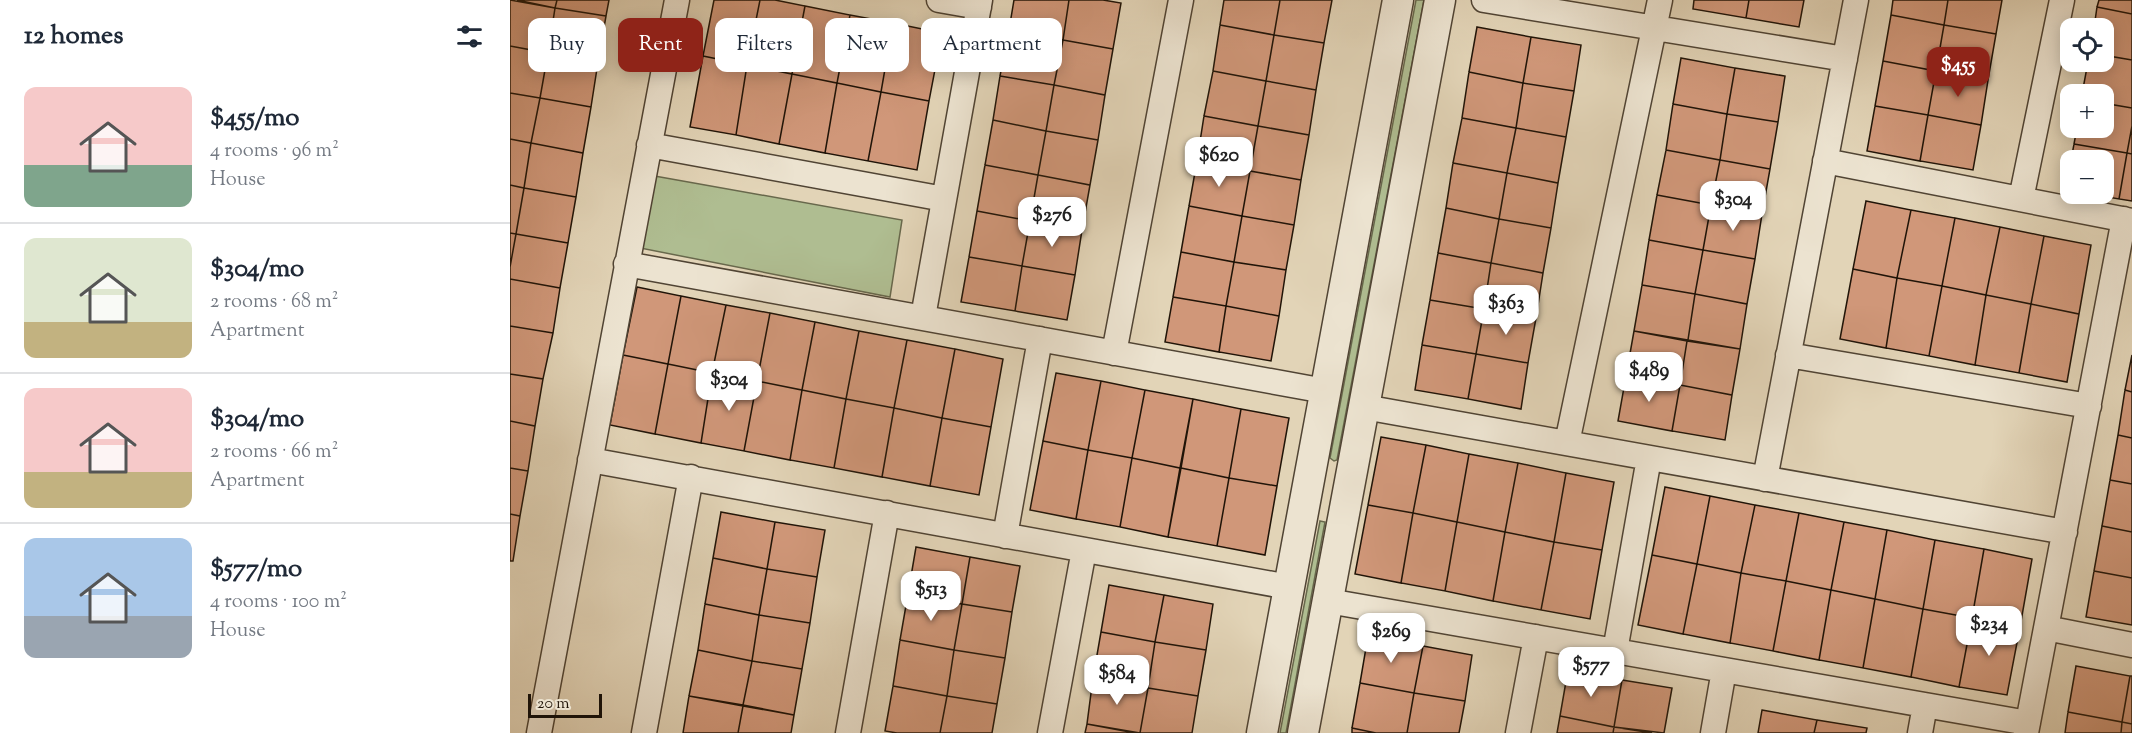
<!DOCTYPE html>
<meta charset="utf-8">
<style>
:root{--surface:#fff;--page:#f2f2f3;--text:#1f2937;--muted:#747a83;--line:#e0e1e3;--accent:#8f2418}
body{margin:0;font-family:"Sorts Mill Goudy",serif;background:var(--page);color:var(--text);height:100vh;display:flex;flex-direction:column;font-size:22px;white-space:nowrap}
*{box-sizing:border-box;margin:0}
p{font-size:20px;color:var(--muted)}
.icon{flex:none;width:33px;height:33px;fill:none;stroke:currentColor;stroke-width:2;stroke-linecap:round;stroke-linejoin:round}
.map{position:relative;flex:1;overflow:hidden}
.side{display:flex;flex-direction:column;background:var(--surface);width:510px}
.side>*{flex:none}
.hud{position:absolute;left:18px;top:18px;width:570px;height:54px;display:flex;gap:12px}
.fabs{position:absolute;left:1550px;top:18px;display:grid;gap:12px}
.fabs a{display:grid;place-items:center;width:54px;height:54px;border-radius:12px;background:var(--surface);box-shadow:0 3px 15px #0003;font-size:30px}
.scale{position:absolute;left:18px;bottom:15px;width:74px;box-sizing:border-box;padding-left:6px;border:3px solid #201408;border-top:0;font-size:16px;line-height:21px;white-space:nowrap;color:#201408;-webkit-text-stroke:4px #ece3d0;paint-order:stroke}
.price{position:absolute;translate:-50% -51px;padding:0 14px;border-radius:12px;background:#fff;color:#222;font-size:20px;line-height:39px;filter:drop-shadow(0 2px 3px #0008)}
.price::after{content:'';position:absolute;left:50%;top:36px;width:18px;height:14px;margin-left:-9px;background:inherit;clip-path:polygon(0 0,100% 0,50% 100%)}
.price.selected{background:var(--accent);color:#fff}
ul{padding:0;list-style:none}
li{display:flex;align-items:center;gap:18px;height:150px;padding:0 24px}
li+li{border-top:2px solid var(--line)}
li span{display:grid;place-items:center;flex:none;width:168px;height:120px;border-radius:12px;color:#555}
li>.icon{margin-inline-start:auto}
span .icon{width:72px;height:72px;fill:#fffc;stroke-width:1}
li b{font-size:26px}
h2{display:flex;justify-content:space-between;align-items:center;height:72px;padding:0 24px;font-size:26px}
.chip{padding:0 21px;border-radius:12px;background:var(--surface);box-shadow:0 3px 15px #0003;font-size:21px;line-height:54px}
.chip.selected{background:var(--accent);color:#fff}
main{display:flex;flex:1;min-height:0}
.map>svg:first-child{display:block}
.green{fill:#afbd91;stroke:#68684c;stroke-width:1.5}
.building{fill:#d09779;stroke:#201408;stroke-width:1.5}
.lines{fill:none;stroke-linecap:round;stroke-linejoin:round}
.minor-casing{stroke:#504434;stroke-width:27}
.tertiary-casing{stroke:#504434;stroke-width:33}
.minor{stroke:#ece3d0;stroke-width:24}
.tertiary{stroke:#ece3d0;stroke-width:30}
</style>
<main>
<section class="side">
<h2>12 homes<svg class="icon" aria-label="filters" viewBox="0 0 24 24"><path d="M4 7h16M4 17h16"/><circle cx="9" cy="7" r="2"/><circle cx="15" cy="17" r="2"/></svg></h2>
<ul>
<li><span style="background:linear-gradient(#f6c9c9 65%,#7fa58c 0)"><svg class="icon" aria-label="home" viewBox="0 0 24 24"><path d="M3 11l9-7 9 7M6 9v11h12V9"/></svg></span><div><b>$455/mo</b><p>4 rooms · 96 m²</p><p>House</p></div></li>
<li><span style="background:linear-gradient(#dfe7d0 70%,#c2b280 0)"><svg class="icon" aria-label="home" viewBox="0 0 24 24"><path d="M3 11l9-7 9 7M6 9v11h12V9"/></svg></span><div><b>$304/mo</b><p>2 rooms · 68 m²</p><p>Apartment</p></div></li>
<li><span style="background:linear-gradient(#f6c9c9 70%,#c2b280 0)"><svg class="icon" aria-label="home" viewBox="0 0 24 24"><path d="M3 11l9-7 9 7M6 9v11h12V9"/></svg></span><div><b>$304/mo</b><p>2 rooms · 66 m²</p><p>Apartment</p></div></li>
<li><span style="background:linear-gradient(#a9c7e8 65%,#9aa5b1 0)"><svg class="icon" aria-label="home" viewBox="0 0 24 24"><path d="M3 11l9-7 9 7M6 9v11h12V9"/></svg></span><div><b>$577/mo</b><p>4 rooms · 100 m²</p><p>House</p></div></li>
</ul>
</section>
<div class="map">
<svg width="1622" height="733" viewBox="0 0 1622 733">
<rect width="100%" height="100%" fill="#e2d4b7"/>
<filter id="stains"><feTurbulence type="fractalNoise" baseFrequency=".00333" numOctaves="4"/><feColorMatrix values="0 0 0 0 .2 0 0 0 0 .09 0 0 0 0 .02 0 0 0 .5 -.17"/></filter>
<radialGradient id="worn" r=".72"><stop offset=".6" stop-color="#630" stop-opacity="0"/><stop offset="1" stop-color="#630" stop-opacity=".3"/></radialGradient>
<!-- green -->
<path class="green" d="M906 0H914L827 460 824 461 820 458Z
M139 175 392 220 380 297 125 247Z
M810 521 815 522 776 733H770Z"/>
<!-- building -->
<path class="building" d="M0 0 45 8 38 53 0 46Z
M7 0H47L45 8Z
M47 0H99L96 16 45 8Z
M204 0H250L237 65 193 56Z
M250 0H265L295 6 282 74 237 65Z
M504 0H559L553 40 499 30Z
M559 0H593L611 3 603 49 553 40Z
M714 0H770L764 35 710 25Z
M770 0H822L814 43 764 35Z
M1184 0H1239L1236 18 1183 9Z
M1239 0H1294L1289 27 1236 18Z
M1383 0H1438L1434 25 1381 15Z
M1438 0H1492L1486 34 1434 25Z
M1589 0H1622V14L1587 7Z
M295 6 340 15 327 83 282 74Z
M1587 7 1622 14V60L1593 55V28H1584Z
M45 8 96 16 88 62 38 53Z
M340 15 383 23 371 92 327 83Z
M1381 15 1434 25 1426 71 1373 61Z
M383 23 432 33 419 101 371 92Z
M710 25 764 35 756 81 703 71Z
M1434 25 1486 34 1478 80 1426 71Z
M967 27 1021 37 1013 83 959 72Z
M499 30 553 40 544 85 490 76Z
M764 35 814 43 806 90 756 81Z
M1021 37 1071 45 1064 91 1013 83Z
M553 40 603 49 595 95 544 85Z
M0 46 38 53 30 98 0 93Z
M38 53 88 62 81 107 30 98Z
M1593 55 1622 60V108L1593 103V94H1572L1578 62H1593Z
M193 56 237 65 226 135 180 127Z
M1171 58 1225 68 1217 114 1163 104Z
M1373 61 1426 71 1418 115 1365 106Z
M237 65 282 74 269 144 226 135Z
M1225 68 1275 76 1268 122 1217 114Z
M703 71 756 81 748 126 694 116Z
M1426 71 1478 80 1471 125 1418 115Z
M959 72 1013 83 1006 128 952 118Z
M282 74 327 83 315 153 269 144Z
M490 76 544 85 536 131 483 120Z
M756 81 806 90 799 135 748 126Z
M327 83 371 92 358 161 315 153Z
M1013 83 1064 91 1056 137 1006 128Z
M544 85 595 95 588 140 536 131Z
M371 92 419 101 407 170 358 161Z
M0 93 30 98 21 143 0 139Z
M30 98 81 107 73 153 21 143Z
M1593 103 1622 108V126L1617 153 1564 144 1567 128H1593Z
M1163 104 1217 114 1210 160 1156 150Z
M1365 106 1418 115 1410 161 1357 151Z
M1217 114 1268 122 1260 169 1210 160Z
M1418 115 1471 125 1463 170 1410 161Z
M694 116 748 126 740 171 687 161Z
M952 118 1006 128 997 173 943 163Z
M483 120 536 131 528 175 475 165Z
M748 126 799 135 791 180 740 171Z
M1622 126V154L1617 153Z
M1006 128 1056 137 1048 183 997 173Z
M536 131 588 140 580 185 528 175Z
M0 139 21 143 14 188 0 185Z
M21 143 73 153 66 197 14 188Z
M1564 144 1617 153 1609 199 1580 194H1593V160H1561Z
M1156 150 1210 160 1201 205 1147 195Z
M1617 153 1622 154V201L1609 199Z
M1210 160 1260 169 1252 214 1201 205Z
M687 161 740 171 732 216 679 206Z
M943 163 997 173 989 219 936 208Z
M475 165 528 175 520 221 467 211Z
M740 171 791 180 784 225 732 216Z
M997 173 1048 183 1041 228 989 219Z
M528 175 580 185 572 230 520 221Z
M0 185 14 188 6 234 0 233Z
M14 188 66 197 58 243 6 234Z
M1147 195 1201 205 1193 250 1139 240Z
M1356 201 1401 210 1387 278 1343 269Z
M1201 205 1252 214 1245 259 1193 250Z
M679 206 732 216 724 262 671 252Z
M936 208 989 219 981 263 928 253Z
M1401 210 1445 218 1432 286 1387 278Z
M467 211 520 221 512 266 459 257Z
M732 216 784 225 776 270 724 262Z
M1445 218 1490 227 1476 295 1432 286Z
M989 219 1041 228 1033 273 981 263Z
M520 221 572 230 565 275 512 266Z
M1490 227 1534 236 1521 304 1476 295Z
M0 233 6 234 0 267Z
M6 234 58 243 50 288 0 279V267Z
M1534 236 1581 245 1569 314 1521 304Z
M1139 240 1193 250 1185 294 1132 285Z
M1193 250 1245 259 1237 304 1185 294Z
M671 252 724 262 716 306 663 297Z
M928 253 981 263 974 309 920 300Z
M459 257 512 266 505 311 451 302Z
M724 262 776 270 769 316 716 306Z
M981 263 1033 273 1026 318 974 309Z
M512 266 565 275 557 320 505 311Z
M1343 269 1387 278 1376 348 1330 339Z
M1387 278 1432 286 1419 356 1376 348Z
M0 279 50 288 43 333 0 326Z
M1132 285 1185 294 1178 340 1124 331Z
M1432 286 1476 295 1465 365 1419 356Z
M127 287 171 296 158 364 113 355Z
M1185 294 1237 304 1230 349 1178 340Z
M1476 295 1521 304 1509 373 1465 365Z
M171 296 216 305 202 373 158 364Z
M663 297 716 306 709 352 655 342Z
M920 300 974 309 966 354 912 345Z
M1521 304 1569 314 1557 382 1509 373Z
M216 305 260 313 247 381 202 373Z
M716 306 769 316 761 361 709 352Z
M974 309 1026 318 1018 363 966 354Z
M260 313 305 322 292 390 247 381Z
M305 322 349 331 336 399 292 390Z
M0 326 43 333 33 379 0 374Z
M349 331 397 340 384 408 336 399Z
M1124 331 1177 341 1170 385 1116 376Z
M397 340 445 349 432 418 384 408Z
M1177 341 1230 349 1222 395 1170 385Z
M912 345 966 354 958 399 905 390Z
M445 349 493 359 481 427 432 418Z
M966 354 1018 363 1011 409 958 399Z
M113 355 158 364 145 434 100 425Z
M1622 355V392L1615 390Z
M158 364 202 373 191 443 145 434Z
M202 373 247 381 234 451 191 443Z
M546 373 591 381 578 450 533 441Z
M0 374 33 379 25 426 0 421Z
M1116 376 1170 385 1162 431 1108 421Z
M247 381 292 390 280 460 234 451Z
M591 381 635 390 622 458 578 450Z
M1170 385 1222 395 1215 440 1162 431Z
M292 390 336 399 324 468 280 460Z
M635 390 683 399 670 468 622 458Z
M1615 390 1622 392V438L1608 435Z
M336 399 384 408 372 477 324 468Z
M683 399 731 409 719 478 671 468Z
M384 408 432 418 420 486 372 477Z
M731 409 779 418 767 486 719 478Z
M432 418 481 427 469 495 420 486Z
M0 421 25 426 18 471 0 468Z
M1608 435 1622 438V484L1600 480Z
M871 437 916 445 903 513 858 505Z
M533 441 578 450 566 519 520 510Z
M916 445 959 454 947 522 903 513Z
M578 450 622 458 610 527 566 519Z
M959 454 1008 463 995 532 947 522Z
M622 458 670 468 658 537 610 527Z
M1008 463 1056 473 1044 542 995 532Z
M0 468 18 471 10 516 0 514Z
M671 468 719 478 707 546 658 537Z
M1056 473 1104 482 1092 550 1044 542Z
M719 478 767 486 755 555 707 546Z
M1600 480 1622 484V532L1592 526Z
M1155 487 1200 496 1187 564 1142 555Z
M1200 496 1245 505 1231 573 1187 564Z
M858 505 903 513 891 583 845 574Z
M1245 505 1289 513 1276 581 1231 573Z
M211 512 265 522 257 569 203 558Z
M903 513 947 522 935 591 891 583Z
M1289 513 1334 522 1321 590 1276 581Z
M0 514 10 516 3 561H0Z
M265 522 315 530 307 577 257 569Z
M947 522 995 532 983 601 935 591Z
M1334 522 1377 530 1365 599 1321 590Z
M1592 526 1622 532V578L1584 571Z
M1377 530 1425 540 1413 609 1365 599Z
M995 532 1044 542 1031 610 983 601Z
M1425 540 1474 549 1462 618 1413 609Z
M1044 542 1092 550 1080 619 1031 610Z
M406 547 460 557 452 604 398 594Z
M1474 549 1522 559 1510 627 1462 618Z
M1142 555 1187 564 1173 634 1128 625Z
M460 557 510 566 502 612 452 604Z
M203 558 257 569 249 615 195 604Z
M1187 564 1231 573 1220 643 1173 634Z
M257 569 307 577 300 623 249 615Z
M1584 571 1622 578V625L1576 617Z
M1231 573 1276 581 1263 651 1220 643Z
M1276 581 1321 590 1309 660 1263 651Z
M599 585 654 595 645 642 591 632Z
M1321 590 1365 599 1353 668 1309 660Z
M398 594 452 604 444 650 390 640Z
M654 595 703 604 696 650 645 642Z
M1365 599 1413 609 1401 677 1353 668Z
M195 604 249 615 242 661 188 650Z
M452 604 502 612 495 658 444 650Z
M1413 609 1462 618 1449 687 1401 677Z
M249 615 300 623 292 669 242 661Z
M1462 618 1510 627 1497 695 1449 687Z
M591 632 645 642 638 688 583 678Z
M858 636 913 646 904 693 850 683Z
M390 640 444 650 437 696 383 686Z
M645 642 696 650 688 696 638 688Z
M913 646 962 655 955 701 904 693Z
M188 650 242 661 233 705 179 696Z
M444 650 495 658 487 704 437 696Z
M242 661 292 669 284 715 233 705Z
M1566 666 1620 676 1612 722 1558 712Z
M1058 670 1112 680 1104 727 1050 716Z
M1620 676H1622V724L1612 722Z
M583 678 638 688 630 733 577 724Z
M1112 680 1162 688 1154 733 1104 727Z
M850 683 904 693 897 733H866L842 728Z
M383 686 437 696 430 733H387L375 731Z
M638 688 688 696 682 733H630Z
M904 693 955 701 949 733H897Z
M179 696 233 706 228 733H173Z
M437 696 487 704 482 733H430Z
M233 706 284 715 281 733H228Z
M1252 710 1307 720 1304 733H1248Z
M1558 712 1612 722 1611 733H1555Z
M1050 716 1104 727 1103 733H1047Z
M1307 720 1357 728 1356 733H1304Z
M1612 722 1622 724V733H1611Z
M577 724 625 733H575Z
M1104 727 1142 733H1103Z
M842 728 866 733H842Z"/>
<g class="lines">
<defs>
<path id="minor" d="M429 0 469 7
M974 0 1335 59
M139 145 434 199
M1315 161 1622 221
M1511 199 1552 0
M116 264 815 391
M413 317 470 0
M604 353 671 0
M1278 355 1579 406
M854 407 1555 532
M1057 443 1150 0
M80 460 779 587
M1255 479 1346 0
M495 536 530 339
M818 601 1518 723
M1536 628 1622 645
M1105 651 1139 458
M29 733 167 0
M134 733 181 477
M338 733 377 513
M540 733 574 550
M1008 733 1026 637
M1203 733 1214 670
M1410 733 1415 705
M1516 733 1614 219"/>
<path id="tertiary" d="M752 733 888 0
M793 733 930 0"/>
</defs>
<!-- minor casing -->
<use href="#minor" class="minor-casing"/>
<!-- tertiary casing -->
<use href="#tertiary" class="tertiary-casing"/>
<!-- minor -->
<use href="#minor" class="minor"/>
<!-- tertiary -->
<use href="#tertiary" class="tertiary"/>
</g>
<rect width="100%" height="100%" filter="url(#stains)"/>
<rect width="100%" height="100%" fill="url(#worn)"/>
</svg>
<div class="fabs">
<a><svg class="icon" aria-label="locate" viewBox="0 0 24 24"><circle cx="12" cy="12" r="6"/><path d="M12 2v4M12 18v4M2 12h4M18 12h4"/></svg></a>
<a>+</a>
<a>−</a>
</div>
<div class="scale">20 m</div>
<b class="price selected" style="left:1448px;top:98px">$455</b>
<b class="price" style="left:709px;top:188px">$620</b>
<b class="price" style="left:1223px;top:232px">$304</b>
<b class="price" style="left:542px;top:248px">$276</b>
<b class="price" style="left:996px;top:336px">$363</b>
<b class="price" style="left:1139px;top:403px">$489</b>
<b class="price" style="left:219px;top:412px">$304</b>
<b class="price" style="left:421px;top:622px">$513</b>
<b class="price" style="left:1479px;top:657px">$234</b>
<b class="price" style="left:881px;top:664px">$269</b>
<b class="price" style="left:1081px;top:698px">$577</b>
<b class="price" style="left:607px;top:706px">$584</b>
<div class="hud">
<a class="chip">Buy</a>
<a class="chip selected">Rent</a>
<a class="chip">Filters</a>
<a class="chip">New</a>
<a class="chip">Apartment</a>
</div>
</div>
</main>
